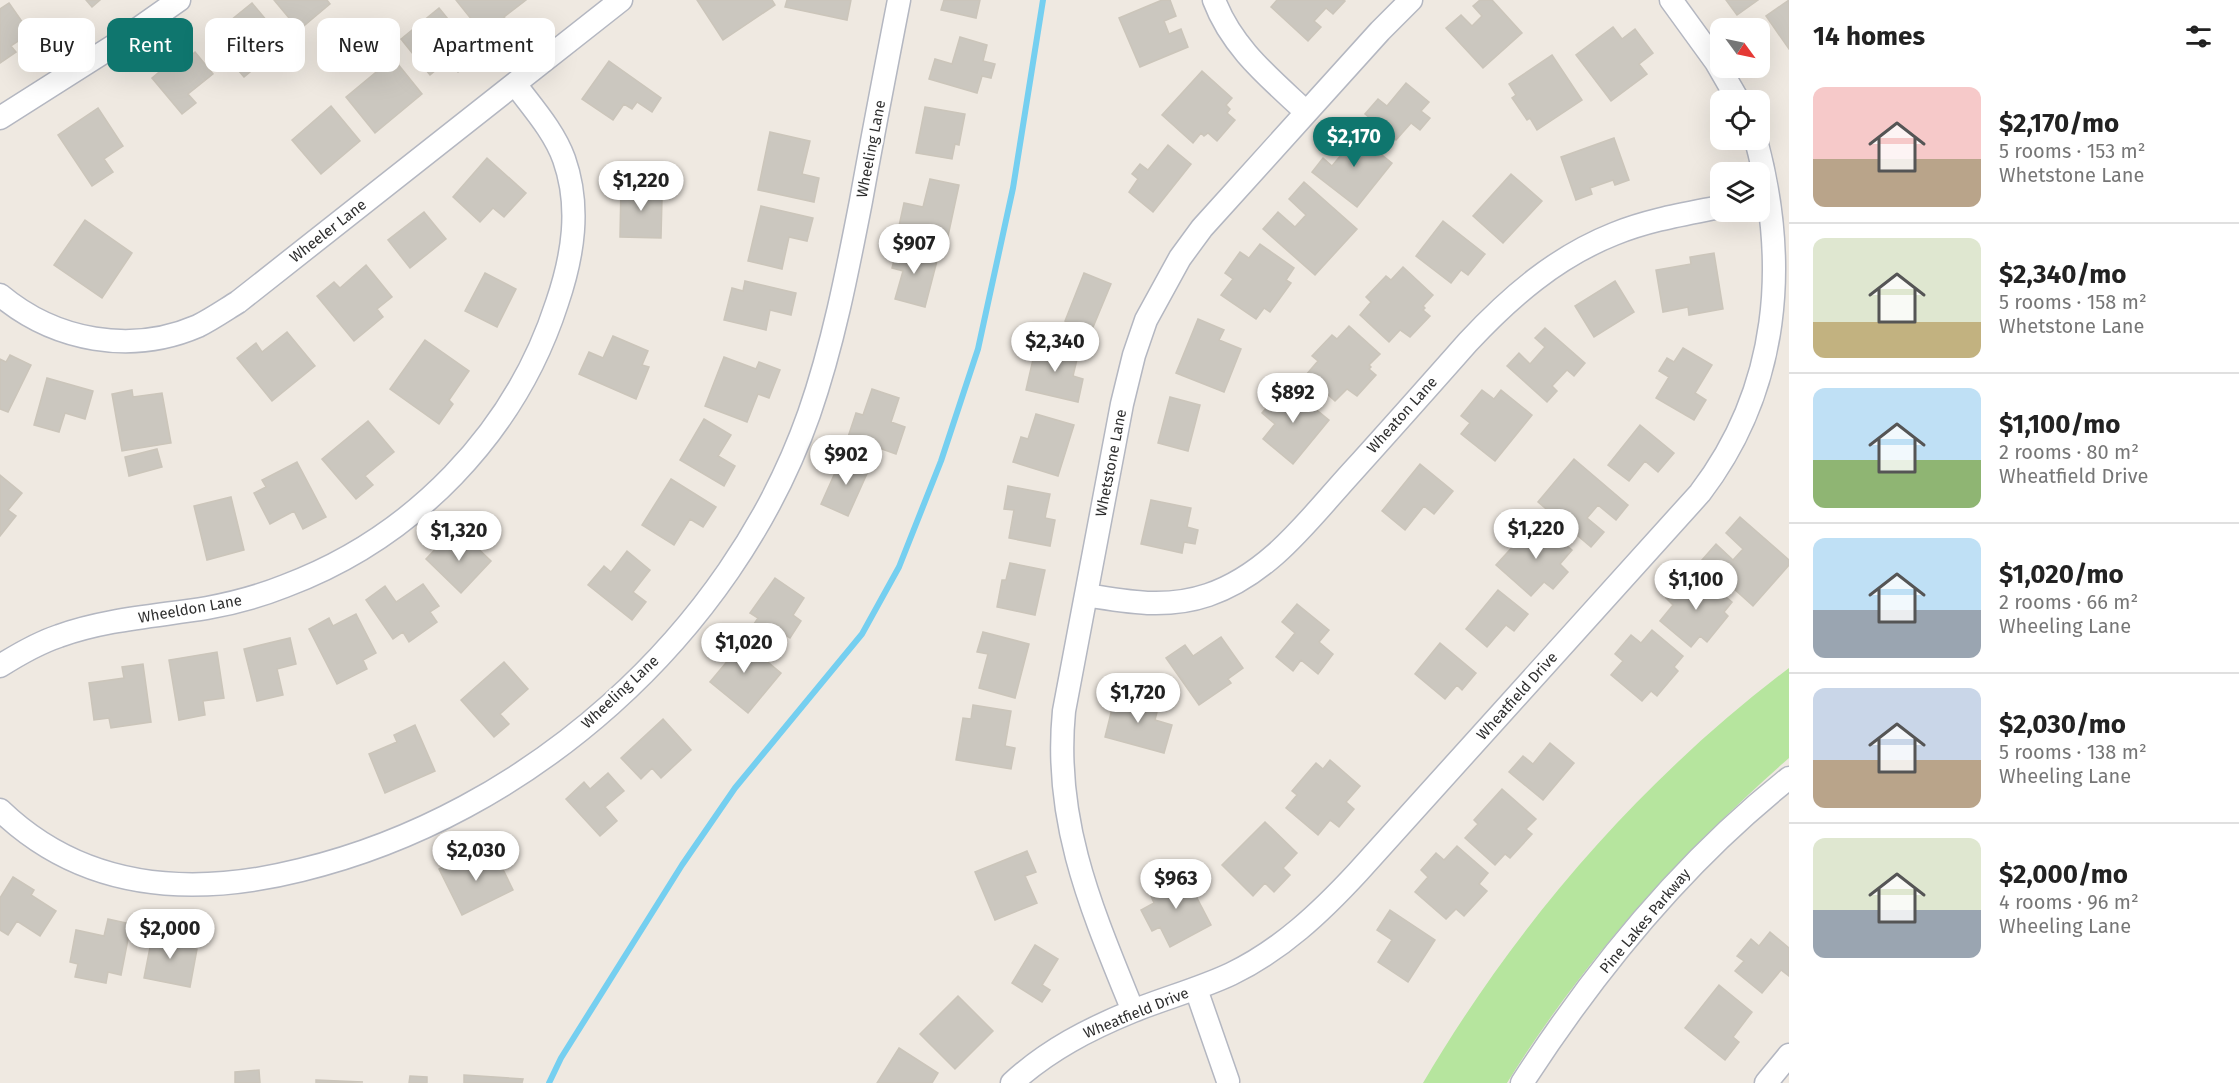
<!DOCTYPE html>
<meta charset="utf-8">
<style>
:root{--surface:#fff;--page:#f6f6f6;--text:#222;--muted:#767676;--line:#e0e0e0;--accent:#0f766e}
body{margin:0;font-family:"Fira Sans",sans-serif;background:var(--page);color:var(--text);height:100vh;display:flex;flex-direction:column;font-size:22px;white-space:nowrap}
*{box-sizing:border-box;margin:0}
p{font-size:20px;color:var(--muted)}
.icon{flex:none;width:33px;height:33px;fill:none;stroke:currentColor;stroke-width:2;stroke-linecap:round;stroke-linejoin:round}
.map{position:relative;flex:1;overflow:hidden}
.drawer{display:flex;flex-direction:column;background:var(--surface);width:450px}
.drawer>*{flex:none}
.hud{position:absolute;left:18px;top:18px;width:570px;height:54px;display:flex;gap:12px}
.needle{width:39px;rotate:123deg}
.controls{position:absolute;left:1710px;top:18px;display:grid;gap:12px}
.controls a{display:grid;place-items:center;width:60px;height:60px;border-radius:12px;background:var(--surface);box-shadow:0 6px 24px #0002;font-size:30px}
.price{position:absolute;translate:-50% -51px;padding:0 14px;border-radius:21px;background:#fff;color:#222;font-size:20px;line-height:39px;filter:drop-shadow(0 2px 3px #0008)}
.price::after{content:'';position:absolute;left:50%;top:36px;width:18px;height:14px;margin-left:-9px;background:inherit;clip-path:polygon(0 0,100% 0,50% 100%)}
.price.active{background:var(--accent);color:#fff}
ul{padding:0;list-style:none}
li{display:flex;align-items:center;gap:18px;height:150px;padding:0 24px}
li+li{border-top:2px solid var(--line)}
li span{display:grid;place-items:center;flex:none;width:168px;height:120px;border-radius:12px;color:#555}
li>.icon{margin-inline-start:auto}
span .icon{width:72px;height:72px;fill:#fffc;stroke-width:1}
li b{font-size:26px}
h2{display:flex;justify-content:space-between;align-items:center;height:72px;padding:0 24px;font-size:26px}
.tag{padding:0 21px;border-radius:12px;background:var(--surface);box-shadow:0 6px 24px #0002;font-size:21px;line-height:54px}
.tag.active{background:var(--accent);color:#fff}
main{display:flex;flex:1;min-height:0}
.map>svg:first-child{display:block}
.green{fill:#b6e59e}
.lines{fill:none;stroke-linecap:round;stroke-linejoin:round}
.stream{stroke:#75cff0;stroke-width:6}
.building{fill:#cbc7bf;stroke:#cbc5ba;stroke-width:1.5}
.minor-casing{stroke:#b4b7c1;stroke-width:25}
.minor{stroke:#fff;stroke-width:22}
.labels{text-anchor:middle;stroke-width:5;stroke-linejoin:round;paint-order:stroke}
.street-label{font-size:15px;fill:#2e2e2e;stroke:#fff}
</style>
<main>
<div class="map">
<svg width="1789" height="1083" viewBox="0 0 1789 1083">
<rect width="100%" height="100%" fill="#efe9e1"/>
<!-- green -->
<path class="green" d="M1789 668V758C1681 853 1583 960 1507 1083H1423C1517 923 1641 780 1789 668Z"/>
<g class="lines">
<!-- stream -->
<path class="stream" d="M549 1083 561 1058 682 865 735 788 862 634 899 567 941 461 978 349 1013 188 1043 0"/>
</g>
<!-- building -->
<path class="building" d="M86 0H100L92 7Z
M274 0H327L330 4 299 30Z
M456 0H526L504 17 513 28 492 45Z
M697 0H772L775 5 723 40Z
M787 0H851L847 20 785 7Z
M944 0H980L976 18 941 10Z
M1162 0H1170L1176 16 1164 21 1169 34 1181 29 1188 47 1140 67 1119 18Z
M1277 0H1344L1345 1 1333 14 1326 8 1314 21 1321 27 1308 41 1271 7Z
M1480 0H1492L1522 33 1483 68 1446 28 1461 15 1472 26 1482 16 1473 6Z
M1726 0H1758L1737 15Z
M1789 0V49L1766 16Z
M9 3 30 33 11 46 16 52 0 63V9Z
M252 3 282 39 264 53 268 57 244 77 210 37Z
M439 8 478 56 458 72 448 60 430 75 401 39Z
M1613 27 1622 39 1635 29 1653 53 1639 64 1647 74 1611 101 1576 55Z
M960 37 987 45 983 61 995 64 991 78 982 76 977 93 929 79 935 59 952 64Z
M195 52 213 74 188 94 196 103 182 114 152 78 172 61 177 68Z
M1552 55 1582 100 1537 130 1530 118 1527 120 1512 98 1516 95 1509 84Z
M393 58 422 94 375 133 346 97Z
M609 61 661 98 652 112 637 102 632 109 624 104 613 120 582 99Z
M1202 71 1232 98 1226 105 1230 109 1227 113 1235 120 1217 141 1208 133 1204 136 1201 133 1193 143 1162 115Z
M1406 83 1429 102 1421 111 1430 118 1420 130 1411 123 1396 140 1365 114 1378 99 1387 106Z
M331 106 360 141 321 174 292 140Z
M925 107 965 114 959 145 955 144 952 159 916 153Z
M98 108 123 146 104 159 113 172 92 186 58 135Z
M1347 127 1392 163 1357 207 1312 172 1323 158 1332 166 1346 149 1336 141Z
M770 132 810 141 802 174 819 178 814 202 758 190Z
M1614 138 1629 180 1615 185 1613 180 1590 188 1592 194 1576 200 1561 157Z
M1168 145 1191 164 1153 212 1129 192 1138 179 1132 174 1140 164 1148 170Z
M487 158 526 193 504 217 493 208 480 222 453 197Z
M1511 174 1542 201 1503 243 1473 216Z
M930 179 959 185 948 236 899 226 904 203 923 207Z
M1304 182 1357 229 1315 275 1263 229 1278 212 1295 227 1306 215 1289 199Z
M621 185 658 186V199H662L661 238 620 237Z
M761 206 813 218 807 241 789 237 782 269 748 261Z
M424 212 446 239 410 268 388 240Z
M85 220 132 253 102 298 54 265Z
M1443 221 1485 254 1468 275 1461 270 1451 283 1416 256Z
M1260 244 1294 268 1286 280 1291 283 1270 312 1264 308 1256 319 1221 295 1233 279 1225 273 1240 252 1249 258Z
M898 246 938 257 925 307 895 299 903 271 892 268Z
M1714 253 1723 309 1689 315 1688 307 1663 312 1656 270 1691 264 1690 257Z
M366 265 392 297 377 309 383 317 354 341 317 296 334 282 340 288Z
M1403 267 1433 295 1423 306 1425 308 1423 310 1430 316 1410 337 1400 330 1389 342 1360 315 1371 302 1366 297 1386 276 1391 280Z
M485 273 516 289 497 327 465 311Z
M1084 273 1111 284 1091 332 1065 321Z
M745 281 796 293 791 315 770 310 766 330 724 320 732 288 743 291Z
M1615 281 1634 312 1594 337 1575 306Z
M1198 319 1224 330 1219 340 1241 349 1224 392 1176 373Z
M1349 326 1380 354 1369 365 1371 367 1369 369 1376 375 1357 396 1347 389 1335 401 1306 375 1318 361 1312 356 1332 335 1337 339Z
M1545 328 1585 363 1574 376 1567 370 1552 386 1557 391 1547 402 1507 366 1519 353 1530 364 1545 347 1535 338Z
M287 332 315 366 272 401 237 358 256 343 262 352Z
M613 336 648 351 642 365 649 367 636 399 579 374 589 352 603 358Z
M425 340 469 371 449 400 453 404 439 424 390 389Z
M1037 342 1079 351 1073 376 1083 379 1078 402 1026 390Z
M1683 348 1712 365 1695 393 1706 400 1694 420 1656 398 1669 377 1659 371 1667 358 1674 362Z
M10 355 31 365 8 412 0 409V359L6 362Z
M724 357 756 369 759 362 780 370 769 398 758 394 747 422 705 406Z
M47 378 93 391 85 419 65 413 59 432 34 425Z
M1286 385 1329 420 1293 464 1263 439 1275 424 1262 413Z
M872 389 899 398 891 422 905 427 896 454 848 437 856 413 863 415Z
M132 390 133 397 162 393 171 443 122 451 112 394Z
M1482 390 1494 399 1501 390 1532 415 1495 461 1461 434 1470 423 1461 416Z
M1170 397 1200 405 1188 451 1158 443Z
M1036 414 1074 425 1058 476 1013 462 1021 437 1028 439Z
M704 419 731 435 718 456 735 466 724 486 680 460Z
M368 421 394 452 365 476 373 485 356 499 322 459Z
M1640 425 1674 453 1658 472 1645 461 1629 481 1608 465Z
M157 449 162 467 129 476 125 457Z
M843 455 870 467 848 516 821 504Z
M1574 459 1628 505 1616 520 1598 505 1587 518 1604 532 1591 547 1538 502Z
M297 462 326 517 303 529 294 511 270 524 254 493 266 487 262 480Z
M1420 464 1453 491 1434 514 1424 506 1405 530 1382 511Z
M0 475 22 493 8 510 16 516 0 536Z
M671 479 716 507 703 527 690 519 674 545 642 525Z
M1008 486 1050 494 1045 518 1055 520 1050 546 1009 538 1014 510 1004 509Z
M231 497 244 550 207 560 194 506Z
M1151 500 1191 508 1187 527 1198 530 1195 544 1184 542 1182 553 1141 544Z
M1740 517 1789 560V565L1753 606 1702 560 1716 544 1733 560 1743 549 1726 533Z
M1540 522 1572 550 1560 564 1568 572 1553 589 1544 582 1531 596 1496 565 1528 530 1531 533Z
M464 535 491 561 461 593 426 559 443 541 451 548Z
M627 551 650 570 633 592 646 602 632 620 588 585 604 566 611 572Z
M1010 563 1045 570 1035 615 997 607 1002 580H1006Z
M1700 575 1732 602 1724 612 1728 616 1707 642 1700 636 1691 647 1660 621 1673 605 1666 598 1680 581 1689 589Z
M775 578 804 598 793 615 801 621 790 638 781 632 772 645 750 630 758 618 750 613Z
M423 584 439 606 430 612 437 622 409 642 403 632 393 639 366 600 385 586 396 602Z
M1498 590 1528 614 1514 631 1506 625 1487 647 1466 629Z
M1297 604 1329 630 1319 642 1333 654 1318 674 1301 660 1293 671 1276 657 1295 633 1282 622Z
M356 614 376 653 363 660 367 669 337 684 309 629 329 618 333 626Z
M1652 630 1683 656 1674 667 1678 671 1657 696 1651 691 1642 701 1611 675 1623 661 1615 654 1631 635 1641 643Z
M983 632 1029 644 1015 698 979 688 988 654 977 652Z
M733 633 781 673 748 713 710 682 730 658 720 650Z
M1221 637 1243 668 1228 679 1231 683 1199 705 1166 658 1185 645 1193 656Z
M290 638 296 664 277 669 283 695 257 701 244 649Z
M1440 643 1476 673 1462 690 1457 685 1445 699 1415 674Z
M217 652 224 698 203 701 205 715 179 720 169 660Z
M504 662 528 689 500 714 509 724 494 737 461 700Z
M143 664 151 722 111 728 109 718 94 720 89 683 124 678 122 667Z
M1116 693 1159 704 1155 720 1172 725 1164 753 1105 737Z
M973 705 1011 711 1005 746 1015 748 1011 769 956 760 963 718 971 719Z
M663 719 691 750 661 778 652 768 641 779 621 758Z
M415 725 435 771 385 793 369 754 397 742 394 735Z
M1550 743 1574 763 1543 800 1509 772 1523 756 1533 764Z
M1330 760 1360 786 1346 802 1354 809 1339 827 1330 820 1318 835 1286 808 1297 795 1292 791 1316 763 1323 769Z
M608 773 624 791 605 807 617 821 600 836 566 799 584 782 590 789Z
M1502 789 1536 819 1526 829 1532 834 1510 858 1505 854 1495 865 1465 838 1478 824 1474 820Z
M1265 822 1297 853 1283 868 1290 875 1274 892 1265 883 1253 896 1222 865Z
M1457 846 1488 873 1479 884 1487 891 1464 916 1456 909 1446 919 1415 892 1428 877 1421 870 1436 853 1444 860Z
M1027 851 1036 872 1025 876 1037 903 995 920 975 872Z
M495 853 513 890 462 915 439 869 458 859 460 864 474 857 476 862Z
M1183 871 1211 925 1170 947 1160 927 1152 931 1141 910 1154 903 1148 889Z
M13 877 34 890 31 895 56 911 40 936 17 921 8 935 0 930V898Z
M1390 910 1435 940 1408 982 1378 962 1392 940 1377 930Z
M108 919 131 924 121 975 108 972 106 983 75 977 78 964 70 962 76 930 104 936Z
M154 927 173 931 170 944 197 949 190 987 144 978Z
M1770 932 1789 948V976L1781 970 1762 993 1735 971 1744 961 1737 956 1751 939 1759 946Z
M1035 945 1058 959 1042 985 1050 990 1042 1002 1012 983Z
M1719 985 1752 1012 1733 1037 1739 1042 1725 1060 1685 1028Z
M958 996 993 1031 955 1069 920 1034Z
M899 1048 938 1073 932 1083H877Z
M259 1070 260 1083H235V1072Z
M464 1075 523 1079 522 1083H464Z
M410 1076 427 1077V1083H409Z
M316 1080 363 1082 316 1083Z"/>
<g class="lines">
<defs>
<path id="minor" d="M1214 0C1232 48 1270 78 1306 112
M1671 0 1716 62 1738 100
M0 118 115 45 179 0
M0 295C55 341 131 355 198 326 212 319 225 310 238 302L621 0
M1086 595C1127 602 1167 609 1208 595 1270 574 1309 519 1352 472 1391 429 1429 386 1468 342 1510 297 1556 257 1614 234 1648 220 1685 214 1720 207
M0 666C19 654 38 643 59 636 106 619 158 616 207 608 234 603 260 596 285 586 413 538 515 433 557 303 573 256 581 207 564 159 554 131 532 107 515 84
M0 810C84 891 193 897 301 870 528 815 731 635 809 414 833 345 847 273 861 201 873 134 886 67 899 0
M1196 989 1228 1081
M1133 1011C1092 910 1053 822 1064 711L1122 404 1134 355 1146 320 1180 258 1202 228 1380 31 1411 0
M1012 1083C1048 1050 1089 1029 1133 1011 1165 998 1199 989 1231 974 1281 950 1321 912 1358 872L1700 493C1780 388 1789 263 1756 140
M1522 1083C1595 970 1683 862 1789 778
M1766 1083 1789 1055"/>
</defs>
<!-- minor casing -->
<use href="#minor" class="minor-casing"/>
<!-- minor -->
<use href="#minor" class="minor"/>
</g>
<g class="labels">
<!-- street labels -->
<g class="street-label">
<text transform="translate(871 149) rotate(-79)" y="5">Wheeling Lane</text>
<text transform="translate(328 231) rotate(-38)" y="5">Wheeler Lane</text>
<text transform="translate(1402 415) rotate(-48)" y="5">Wheaton Lane</text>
<text transform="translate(1111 463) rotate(-79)" y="5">Whetstone Lane</text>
<text transform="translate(190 609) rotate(-10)" y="5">Wheeldon Lane</text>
<text transform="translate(620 692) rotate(-43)" y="5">Wheeling Lane</text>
<text transform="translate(1517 696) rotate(-48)" y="5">Wheatfield Drive</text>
<text transform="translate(1645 921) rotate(-50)" y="5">Pine Lakes Parkway</text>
<text transform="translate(1136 1013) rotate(-22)" y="5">Wheatfield Drive</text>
</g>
</g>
</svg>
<div class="controls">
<a><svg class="needle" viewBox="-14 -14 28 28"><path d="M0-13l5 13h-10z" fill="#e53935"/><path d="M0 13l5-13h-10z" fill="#767676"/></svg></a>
<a><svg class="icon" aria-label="locate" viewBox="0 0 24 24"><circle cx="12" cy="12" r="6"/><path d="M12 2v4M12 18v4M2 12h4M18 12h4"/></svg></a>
<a><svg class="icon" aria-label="layers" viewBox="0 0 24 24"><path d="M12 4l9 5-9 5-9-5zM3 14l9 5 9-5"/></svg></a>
</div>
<b class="price active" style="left:1354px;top:168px">$2,170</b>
<b class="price" style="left:641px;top:212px">$1,220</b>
<b class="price" style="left:914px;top:275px">$907</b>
<b class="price" style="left:1055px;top:373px">$2,340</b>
<b class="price" style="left:1293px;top:424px">$892</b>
<b class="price" style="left:846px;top:486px">$902</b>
<b class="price" style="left:1536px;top:560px">$1,220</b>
<b class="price" style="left:459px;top:562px">$1,320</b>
<b class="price" style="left:1696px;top:611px">$1,100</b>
<b class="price" style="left:744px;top:674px">$1,020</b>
<b class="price" style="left:1138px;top:724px">$1,720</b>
<b class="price" style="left:476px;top:882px">$2,030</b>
<b class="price" style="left:1176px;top:910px">$963</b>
<b class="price" style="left:170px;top:960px">$2,000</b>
<div class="hud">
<a class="tag">Buy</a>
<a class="tag active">Rent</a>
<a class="tag">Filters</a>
<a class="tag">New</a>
<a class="tag">Apartment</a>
</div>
</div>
<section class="drawer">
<h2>14 homes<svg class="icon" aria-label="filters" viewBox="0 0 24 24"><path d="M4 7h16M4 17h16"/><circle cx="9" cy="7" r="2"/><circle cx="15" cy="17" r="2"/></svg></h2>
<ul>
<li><span style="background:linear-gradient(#f6c9c9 60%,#b9a48a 0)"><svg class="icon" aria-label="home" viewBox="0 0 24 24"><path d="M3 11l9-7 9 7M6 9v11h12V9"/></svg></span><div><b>$2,170/mo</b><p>5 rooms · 153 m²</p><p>Whetstone Lane</p></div></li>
<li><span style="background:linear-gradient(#dfe7d0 70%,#c2b280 0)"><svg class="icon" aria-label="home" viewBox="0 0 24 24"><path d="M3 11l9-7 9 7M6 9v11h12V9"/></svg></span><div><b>$2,340/mo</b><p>5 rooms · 158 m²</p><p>Whetstone Lane</p></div></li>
<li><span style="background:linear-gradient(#bfe0f5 60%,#8fb573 0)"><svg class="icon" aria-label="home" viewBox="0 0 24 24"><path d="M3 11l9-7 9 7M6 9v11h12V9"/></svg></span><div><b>$1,100/mo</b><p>2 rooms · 80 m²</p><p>Wheatfield Drive</p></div></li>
<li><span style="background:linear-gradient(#bfe0f5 60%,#9aa5b1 0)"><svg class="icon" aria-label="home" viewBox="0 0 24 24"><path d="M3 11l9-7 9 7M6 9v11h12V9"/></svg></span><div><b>$1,020/mo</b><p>2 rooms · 66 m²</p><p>Wheeling Lane</p></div></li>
<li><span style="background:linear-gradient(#c9d6e8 60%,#b9a48a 0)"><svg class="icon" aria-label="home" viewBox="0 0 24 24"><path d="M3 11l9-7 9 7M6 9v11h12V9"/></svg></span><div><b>$2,030/mo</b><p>5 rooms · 138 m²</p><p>Wheeling Lane</p></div></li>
<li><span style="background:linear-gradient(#dfe7d0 60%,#9aa5b1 0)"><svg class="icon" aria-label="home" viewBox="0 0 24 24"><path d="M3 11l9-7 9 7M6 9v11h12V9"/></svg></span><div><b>$2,000/mo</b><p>4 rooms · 96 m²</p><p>Wheeling Lane</p></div></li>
</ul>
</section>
</main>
